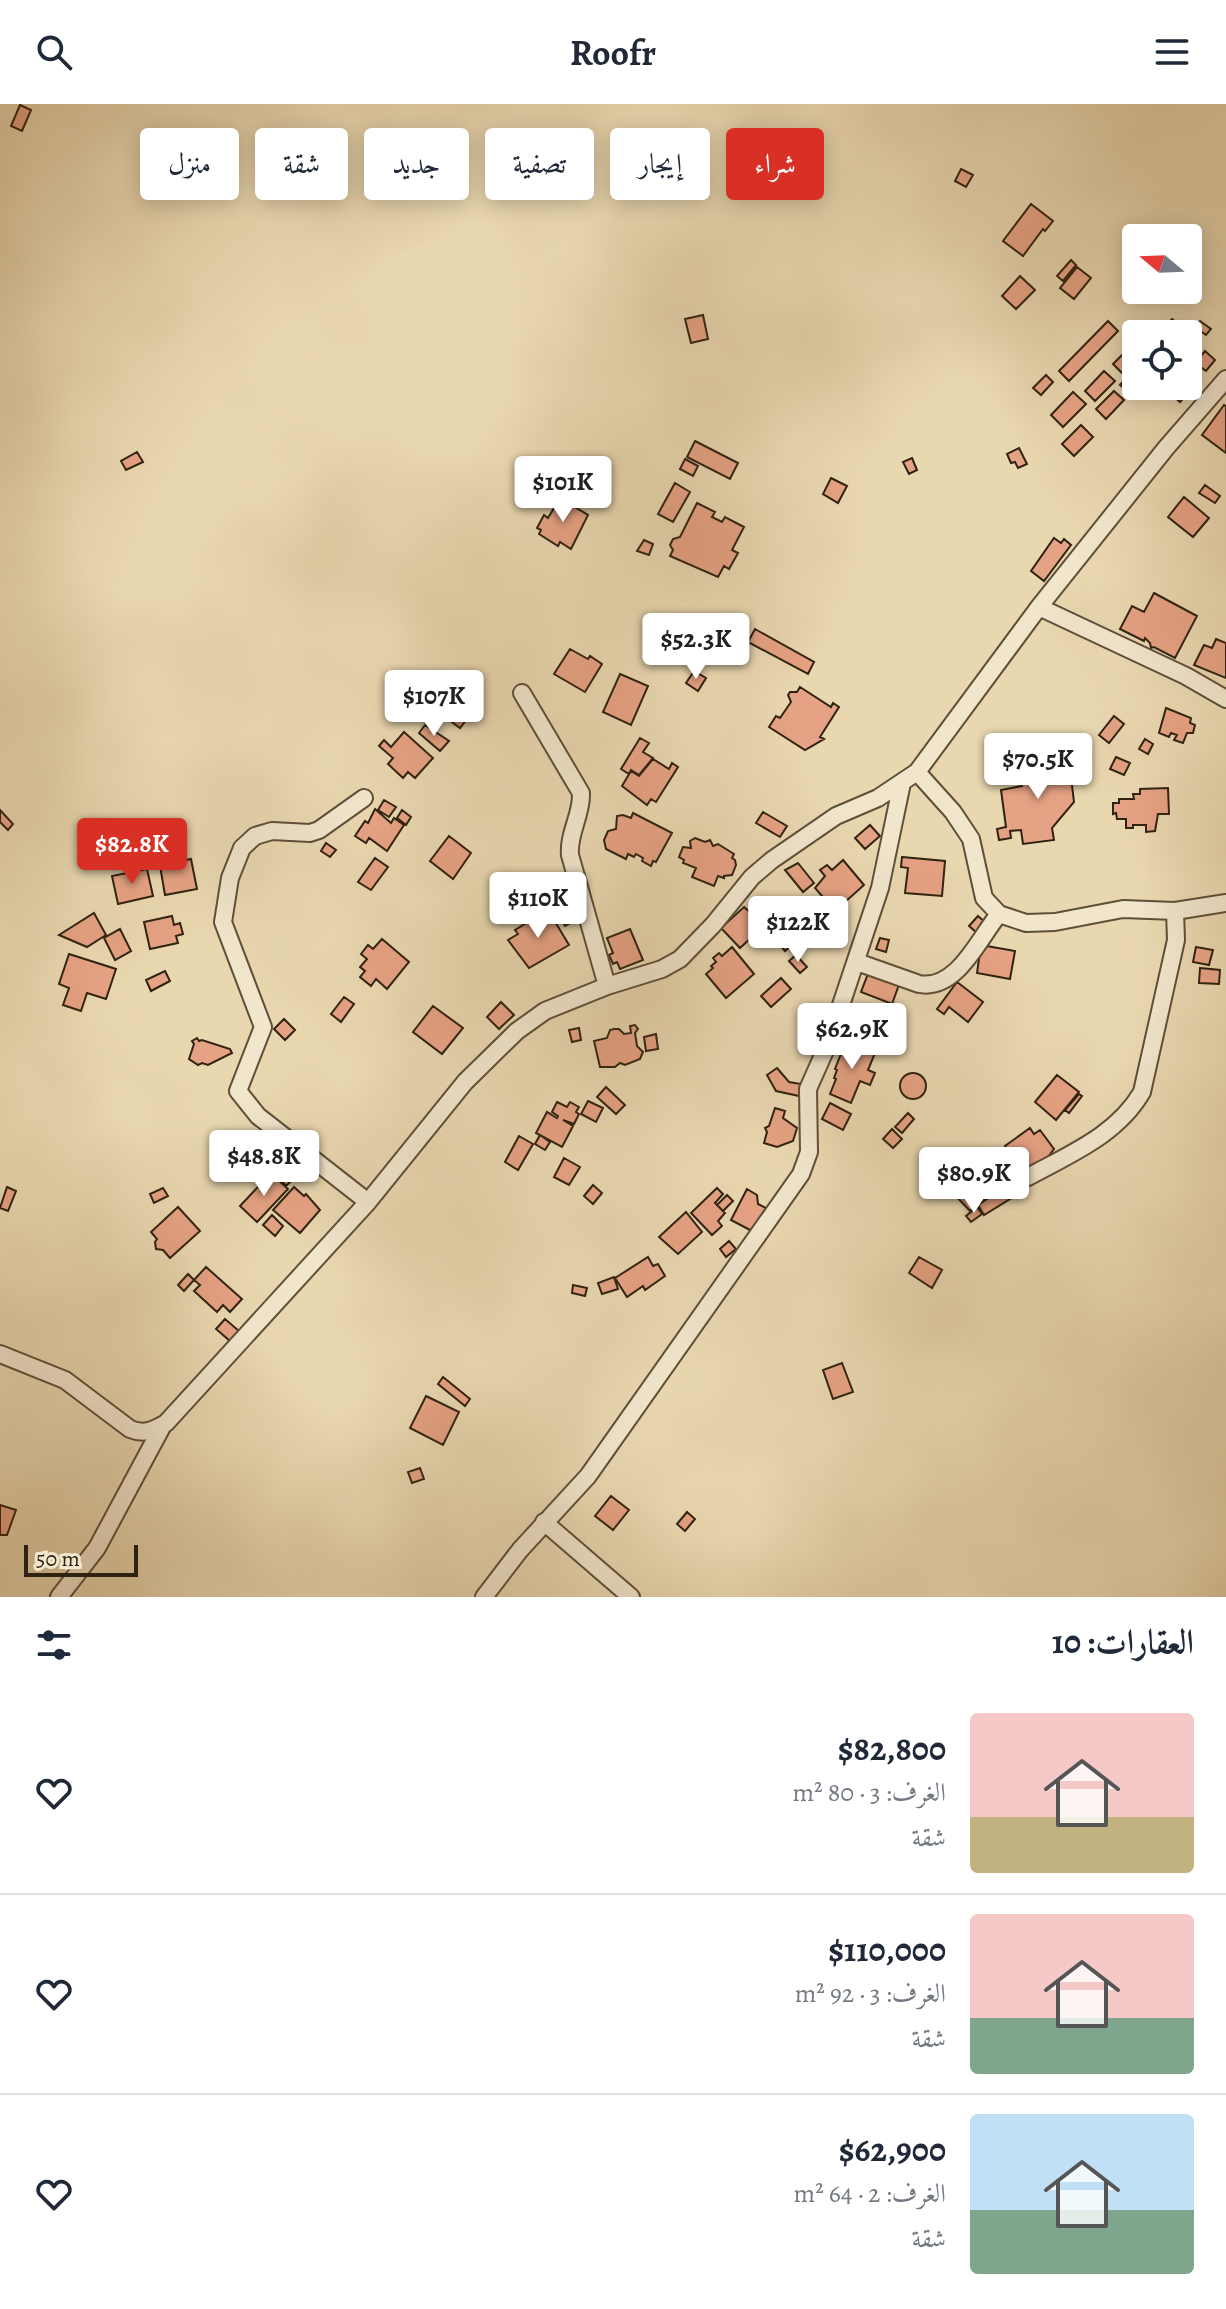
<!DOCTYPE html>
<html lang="ar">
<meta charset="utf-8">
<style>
:root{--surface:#fff;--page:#f2f2f3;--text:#1f2937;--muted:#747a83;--line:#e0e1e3;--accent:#d93025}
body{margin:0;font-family:Alegreya,Amiri,serif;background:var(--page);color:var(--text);direction:rtl;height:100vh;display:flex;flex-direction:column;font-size:30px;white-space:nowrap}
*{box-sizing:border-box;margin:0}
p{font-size:26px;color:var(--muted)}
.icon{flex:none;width:44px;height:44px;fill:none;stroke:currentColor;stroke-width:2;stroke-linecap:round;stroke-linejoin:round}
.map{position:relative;height:1493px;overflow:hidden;direction:ltr}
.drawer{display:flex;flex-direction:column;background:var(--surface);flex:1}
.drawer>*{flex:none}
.hud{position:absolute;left:24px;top:24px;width:800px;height:72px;direction:rtl;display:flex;gap:16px}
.needle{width:52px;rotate:289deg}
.tools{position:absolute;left:1122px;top:120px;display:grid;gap:16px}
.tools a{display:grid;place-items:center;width:80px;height:80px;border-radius:8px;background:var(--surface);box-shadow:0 4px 20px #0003;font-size:40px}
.scale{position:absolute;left:24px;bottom:20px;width:114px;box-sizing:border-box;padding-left:8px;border:4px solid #302211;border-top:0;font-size:22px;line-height:28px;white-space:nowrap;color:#302211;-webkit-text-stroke:6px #f1e5cc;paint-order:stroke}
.price{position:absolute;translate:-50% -68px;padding:0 18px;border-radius:8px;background:#fff;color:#222;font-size:26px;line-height:52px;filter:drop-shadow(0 2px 4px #0008)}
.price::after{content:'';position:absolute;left:50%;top:48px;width:24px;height:18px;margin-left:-12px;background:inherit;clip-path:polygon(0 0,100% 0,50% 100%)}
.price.active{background:var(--accent);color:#fff}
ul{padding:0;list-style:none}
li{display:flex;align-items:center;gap:24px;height:200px;padding:0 32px}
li+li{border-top:2px solid var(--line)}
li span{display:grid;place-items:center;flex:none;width:224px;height:160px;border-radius:8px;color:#555}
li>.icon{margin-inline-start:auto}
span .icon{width:96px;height:96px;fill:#fffc;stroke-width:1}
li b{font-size:34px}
h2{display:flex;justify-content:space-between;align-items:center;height:96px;padding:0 32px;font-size:34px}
.pill{padding:0 28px;border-radius:8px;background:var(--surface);box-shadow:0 4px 20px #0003;font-size:28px;line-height:72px}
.pill.active{background:var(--accent);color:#fff}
header{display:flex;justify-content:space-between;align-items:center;height:104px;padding:0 32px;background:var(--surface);font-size:36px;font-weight:700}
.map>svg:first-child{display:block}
.building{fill:#e6a284;stroke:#302211;stroke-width:2}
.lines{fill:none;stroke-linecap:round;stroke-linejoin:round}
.minor-casing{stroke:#5e4f39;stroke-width:20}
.minor{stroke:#f1e5cc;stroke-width:16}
</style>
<header><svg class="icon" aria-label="menu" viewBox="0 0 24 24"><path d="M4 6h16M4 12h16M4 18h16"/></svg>Roofr<svg class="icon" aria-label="search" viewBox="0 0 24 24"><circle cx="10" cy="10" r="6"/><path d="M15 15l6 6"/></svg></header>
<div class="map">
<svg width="1226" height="1493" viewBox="0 0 1226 1493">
<rect width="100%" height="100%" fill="#e9d7b0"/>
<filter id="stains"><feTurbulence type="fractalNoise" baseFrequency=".0025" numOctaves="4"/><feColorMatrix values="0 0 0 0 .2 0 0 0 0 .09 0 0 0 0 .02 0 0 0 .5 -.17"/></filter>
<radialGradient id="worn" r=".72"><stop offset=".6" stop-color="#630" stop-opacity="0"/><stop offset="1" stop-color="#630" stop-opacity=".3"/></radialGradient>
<!-- building -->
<path class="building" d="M20 1 31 6 22 27 11 22Z
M961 65 973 71 966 83 955 77Z
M1031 100 1053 117 1045 127 1043 125 1023 152 1003 137Z
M1071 156 1076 161 1063 177 1057 172Z
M1077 163 1091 174 1074 195 1060 184Z
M1020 172 1035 186 1016 205 1002 192Z
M703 211 708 235 691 239 685 215Z
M1172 215 1177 219 1179 217 1193 230 1188 235V230H1174L1171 227 1168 230 1163 225Z
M1108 217 1118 227 1069 277 1059 267Z
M1200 217 1211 225 1206 231 1195 223Z
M1132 241 1136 245V255L1122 269 1113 260Z
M1205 247 1215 256 1206 267 1195 259Z
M1136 264V282H1141L1132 291 1120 281Z
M1104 267 1115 277 1095 297 1085 287Z
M1046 271 1053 278 1041 291 1033 284Z
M1188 273 1196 280 1180 298 1170 289 1177 282H1188Z
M1114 287 1124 296 1106 315 1096 305Z
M1073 288 1086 300 1063 323 1051 311Z
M1224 301 1226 302V349L1202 331Z
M1081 321 1093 333 1074 352 1062 340Z
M695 337 738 359 730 375 687 353Z
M1019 344 1027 360 1018 364 1015 358 1011 359 1007 350Z
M137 348 143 358 126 366 121 357Z
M912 354 917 366 909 370 903 358Z
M685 355 698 362 693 372 680 365Z
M831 374 847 382 838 399 823 390Z
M675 379 690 388 673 418 658 410Z
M1205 381 1220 392 1215 399 1199 389Z
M1184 393 1209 414 1193 433 1168 413Z
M560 394 588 411 571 445 560 438 558 442 539 430 541 426 537 424 544 411 548 414Z
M697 399 715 408 712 413 722 418 725 413 744 423 732 446 738 449 729 465 724 462 718 473 670 452 673 446 670 441 673 435 680 433Z
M1054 434 1061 439 1064 435 1071 441 1044 477 1031 467Z
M644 436 653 440 649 451 637 447Z
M1154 489 1197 512 1175 554 1154 543 1151 544 1150 539 1145 534 1144 537 1120 525 1132 502 1144 508Z
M755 525 814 558 808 570 748 538Z
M1216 535 1226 539V574L1194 561 1204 541 1212 544Z
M570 545 588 555 590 552 602 560 585 588 554 570Z
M694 567 706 574 698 587 686 579Z
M620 570 648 582 631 621 603 608Z
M800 583 831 603 833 599 839 603 820 633 824 635 805 646 769 623 776 612 780 614 791 598 788 591 790 588H797Z
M452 588 459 593 448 607 441 602Z
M456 599 470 611 460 624 445 613Z
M1166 604 1191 614 1190 619 1195 621 1193 629H1187L1183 639 1174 636 1177 631 1171 629 1169 633 1159 629Z
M1114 612 1124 620 1109 639 1099 631Z
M425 621 449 637 440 647 419 629Z
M404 628 433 654 415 674 408 668 403 674 388 660 393 654 379 642 384 636 391 643Z
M640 634 649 639 643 648 653 654 639 671 631 666 629 670 621 665Z
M1145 635 1153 640 1148 650 1139 645Z
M1072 653 1074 665H1070L1074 698 1052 724 1054 736 1023 740 1021 726 1010 727 1011 734 999 736 997 725 1006 723 1001 686 1022 682 1019 664 1059 659V655Z
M1116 653 1130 659 1124 671 1110 665Z
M653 655 669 665 672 659 678 663 656 698 651 695 647 701 622 682 631 667 639 672Z
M1168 684 1169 710H1158L1155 727 1146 728V721H1133V724H1126V715H1117L1116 709 1113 710V699H1119V695H1134L1133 690H1140V685Z
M384 696 396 703 389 713 378 706Z
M375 705 391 719 394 714 404 721 387 747 369 734 366 739 355 732 365 717 368 719Z
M0 706 13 720 8 726 0 718Z
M402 706 411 713 406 721 397 714Z
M763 708 787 722 780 733 756 719Z
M633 709 672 729 656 758 653 757 651 762 642 757 643 754 636 750 634 753 628 750 626 755 606 745 604 736 608 727 616 725 617 712 623 711 631 714Z
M870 721 880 732 865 745 855 734Z
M449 732 471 749 453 775 430 757Z
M695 734 705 738 710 736 713 742 718 740 734 750 732 754 735 756 736 761 732 771 724 772V774L718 772 714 782 692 773 696 764 683 759 684 756 679 753 683 743 691 744 690 737Z
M326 739 336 746 330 753 321 747Z
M180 752 181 757 191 755 197 785 165 791 159 756Z
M902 753 945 757 942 792 905 789 908 764 901 763Z
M375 754 388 763 371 786 358 778Z
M843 756 864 781 835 807 815 784 825 772 820 766 827 761 832 766Z
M798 759 814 779 803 788 785 766Z
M147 765 153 792 118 800 112 772Z
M792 798 813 822 785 847 766 825 776 813 773 809 779 804 782 808Z
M574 803 579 814 565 822 559 811Z
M744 803 765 821 740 844 721 824Z
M94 809 106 831 87 843 59 831Z
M551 811 569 841 529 864 508 836 518 830 515 826 538 812 541 817Z
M172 812 174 821 180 819 183 830 176 832 178 839 150 845 144 818Z
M978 812 985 818 976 828 969 822Z
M120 825 131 847 115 856 104 834Z
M630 825 643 856 620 865 617 858 613 860 609 851 613 849 607 834Z
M880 834 889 836 886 848 876 845Z
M382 835 409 858 387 885 376 875 371 882 360 873 365 867 360 863 367 855 361 850 368 841 373 845Z
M981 841 1015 847 1010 875 977 869Z
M732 843 754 870 726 894 706 870 713 864 711 862 716 858 713 854 719 849 722 852Z
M1196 843 1213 846 1209 861 1193 858Z
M69 850 116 865 106 895 87 889 81 907 63 901 69 884 59 880Z
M796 851 807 863 800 869 789 857Z
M1200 864 1220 866 1219 880 1199 879Z
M165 867 170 877 151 887 146 876Z
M869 867 900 878 892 900 861 888Z
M781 874 791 885 771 903 761 892Z
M957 878 983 898 968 918 949 903 944 910 937 905Z
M344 893 354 900 341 918 331 910Z
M501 898 514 911 499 925 487 913Z
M433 902 463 924 442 950 413 928Z
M284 915 295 926 285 936 274 925Z
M635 921 638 925 635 929 637 942 643 948 640 955 625 961 620 959 615 963H600L594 937 607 934 610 926 614 925H619L624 930 631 929 630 922Z
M579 924 581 936 572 938 569 926Z
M656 930 658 945 646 947 644 933Z
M197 934 199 937 202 936 230 945 232 949 208 961 202 959 198 961 189 955 194 940 192 937Z
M846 937 875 949 868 966 875 969 870 981 860 977 851 999 830 990 836 975 834 974 837 966 835 965Z
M777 964 789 978 801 980 799 992 776 987 767 971Z
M900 982a13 13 0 1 1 26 0a13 13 0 1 1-26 0Z
M1057 971 1079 988 1056 1016 1035 998Z
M606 983 625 1001 616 1010 597 993Z
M1079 990 1082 992 1069 1009 1065 1006Z
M588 997 603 1004 596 1018 581 1010Z
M557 998 567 1003 570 998 579 1003 576 1008 579 1010 574 1020 563 1016 573 1022 562 1043 536 1029 547 1008 557 1014 558 1012 552 1008Z
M830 999 851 1010 843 1026 822 1015Z
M775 1004 785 1007 783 1014 797 1024 793 1037 777 1043 764 1039 767 1028 765 1024 769 1022Z
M908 1009 914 1015 902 1029 895 1023Z
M1030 1024 1034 1030 1040 1026 1054 1045 1048 1053 1024 1068 1005 1042Z
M892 1025 902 1035 893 1044 883 1035Z
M540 1031 550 1038 545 1046 535 1040Z
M519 1032 533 1040 518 1066 505 1058Z
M564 1054 580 1063 569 1081 554 1073Z
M283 1063 294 1074 286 1082 276 1071Z
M974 1067 991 1090 970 1107 949 1085Z
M271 1069 288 1085 257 1118 240 1102Z
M1013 1072 1023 1087 984 1111 978 1101 997 1088 1004 1080 1003 1078Z
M593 1081 602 1089 593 1100 584 1092Z
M7 1083 16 1087 8 1107 0 1104Z
M294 1083 304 1092 306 1090 320 1106 300 1129 273 1106Z
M163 1084 168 1092 154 1099 150 1090Z
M717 1084 723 1090 715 1099 725 1109 718 1117 722 1122 712 1131 691 1109Z
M747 1085 757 1091 758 1100 766 1104 756 1122 750 1126 731 1116Z
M727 1091 733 1097 723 1107 717 1101Z
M178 1103 200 1127 170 1154 163 1146 156 1145 155 1138 157 1135 151 1128Z
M977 1103 982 1110 971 1118 966 1112Z
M686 1108 702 1128 678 1150 659 1133Z
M272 1111 283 1122 275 1132 263 1121Z
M729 1137 736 1145 726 1153 720 1145Z
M648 1153 653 1162 658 1160 665 1172 645 1186 643 1182 627 1193 615 1174Z
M919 1153 942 1166 932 1184 909 1169Z
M206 1163 242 1195 230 1208 223 1201 217 1208 194 1187 200 1181 194 1176Z
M188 1170 194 1176 184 1187 178 1181Z
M614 1173 618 1185 602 1190 598 1179Z
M573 1181 587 1184 585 1192 572 1189Z
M225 1215 239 1227 230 1237 216 1225Z
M842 1259 853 1288 833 1295 823 1266Z
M443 1273 470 1295 465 1302 438 1280Z
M426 1292 459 1308 443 1341 410 1324Z
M420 1364 424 1375 412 1379 408 1368Z
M611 1392 629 1406 613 1426 595 1412Z
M0 1401 16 1406 7 1431H0Z
M687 1408 695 1415 685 1427 677 1420Z"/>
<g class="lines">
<defs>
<path id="minor" d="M1039 503 1186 572 1226 595
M522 589 581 689C582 711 568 729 570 751L607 882
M917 668 953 708 971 735 984 794 999 810 1026 819 1055 818 1123 805 1175 807 1226 799
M364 694 319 726 310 729 272 727 255 732 242 744 230 774 223 818 263 923 238 987 258 1012 368 1098
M857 858 919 880C957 887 979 834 999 810
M1028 1073C1070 1050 1117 1031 1142 988L1176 836 1175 807
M0 1250 65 1276 130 1325C145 1331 153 1326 166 1319L368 1098 465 978 517 927 545 907 607 882 662 865 680 855 713 821 752 773 772 756 836 712 878 694 917 668 1039 503 1166 344 1226 275
M544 1418 631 1493
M59 1493 97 1444 163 1321
M484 1493 520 1446 588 1372 801 1070 809 1048 808 985 828 940 880 784 902 679"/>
</defs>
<!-- minor casing -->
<use href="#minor" class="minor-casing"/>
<!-- minor -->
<use href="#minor" class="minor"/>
</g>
<rect width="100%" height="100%" filter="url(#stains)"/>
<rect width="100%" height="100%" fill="url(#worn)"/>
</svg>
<div class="tools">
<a><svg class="needle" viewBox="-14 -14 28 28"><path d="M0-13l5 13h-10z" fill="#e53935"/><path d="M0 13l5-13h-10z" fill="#747a83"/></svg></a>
<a><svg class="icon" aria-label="locate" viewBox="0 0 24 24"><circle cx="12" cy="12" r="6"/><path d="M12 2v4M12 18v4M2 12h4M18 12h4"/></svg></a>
</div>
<div class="scale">50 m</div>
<b class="price" style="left:563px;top:420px">$101K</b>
<b class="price" style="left:696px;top:577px">$52.3K</b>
<b class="price" style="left:434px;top:634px">$107K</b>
<b class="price" style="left:1038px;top:697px">$70.5K</b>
<b class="price active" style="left:132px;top:782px">$82.8K</b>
<b class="price" style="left:538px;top:836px">$110K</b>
<b class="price" style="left:798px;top:860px">$122K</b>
<b class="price" style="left:852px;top:967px">$62.9K</b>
<b class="price" style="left:264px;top:1094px">$48.8K</b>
<b class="price" style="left:974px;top:1111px">$80.9K</b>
<div class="hud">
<a class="pill active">شراء</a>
<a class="pill">إيجار</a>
<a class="pill">تصفية</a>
<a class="pill">جديد</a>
<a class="pill">شقة</a>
<a class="pill">منزل</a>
</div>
</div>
<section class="drawer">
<h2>العقارات: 10<svg class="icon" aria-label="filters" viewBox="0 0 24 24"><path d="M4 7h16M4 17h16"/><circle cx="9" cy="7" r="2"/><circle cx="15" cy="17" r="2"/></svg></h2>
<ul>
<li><span style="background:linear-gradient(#f6c9c9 65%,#c2b280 0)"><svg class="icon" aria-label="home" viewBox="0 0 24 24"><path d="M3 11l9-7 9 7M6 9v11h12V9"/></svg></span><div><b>$82,800</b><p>الغرف: 3 · 80 m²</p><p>شقة</p></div><svg class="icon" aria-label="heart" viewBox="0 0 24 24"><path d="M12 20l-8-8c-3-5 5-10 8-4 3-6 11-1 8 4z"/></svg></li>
<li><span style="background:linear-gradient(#f6c9c9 65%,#7fa58c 0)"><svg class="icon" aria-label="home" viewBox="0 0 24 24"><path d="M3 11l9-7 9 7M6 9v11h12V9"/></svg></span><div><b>$110,000</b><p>الغرف: 3 · 92 m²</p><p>شقة</p></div><svg class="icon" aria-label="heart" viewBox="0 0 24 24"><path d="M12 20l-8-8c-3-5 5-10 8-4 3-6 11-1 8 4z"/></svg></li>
<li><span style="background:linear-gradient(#bfe0f5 60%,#7fa58c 0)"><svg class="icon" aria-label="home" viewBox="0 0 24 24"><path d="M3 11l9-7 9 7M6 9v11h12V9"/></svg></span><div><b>$62,900</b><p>الغرف: 2 · 64 m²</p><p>شقة</p></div><svg class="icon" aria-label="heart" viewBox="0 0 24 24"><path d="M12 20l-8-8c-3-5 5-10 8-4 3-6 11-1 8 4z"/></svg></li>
</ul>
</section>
